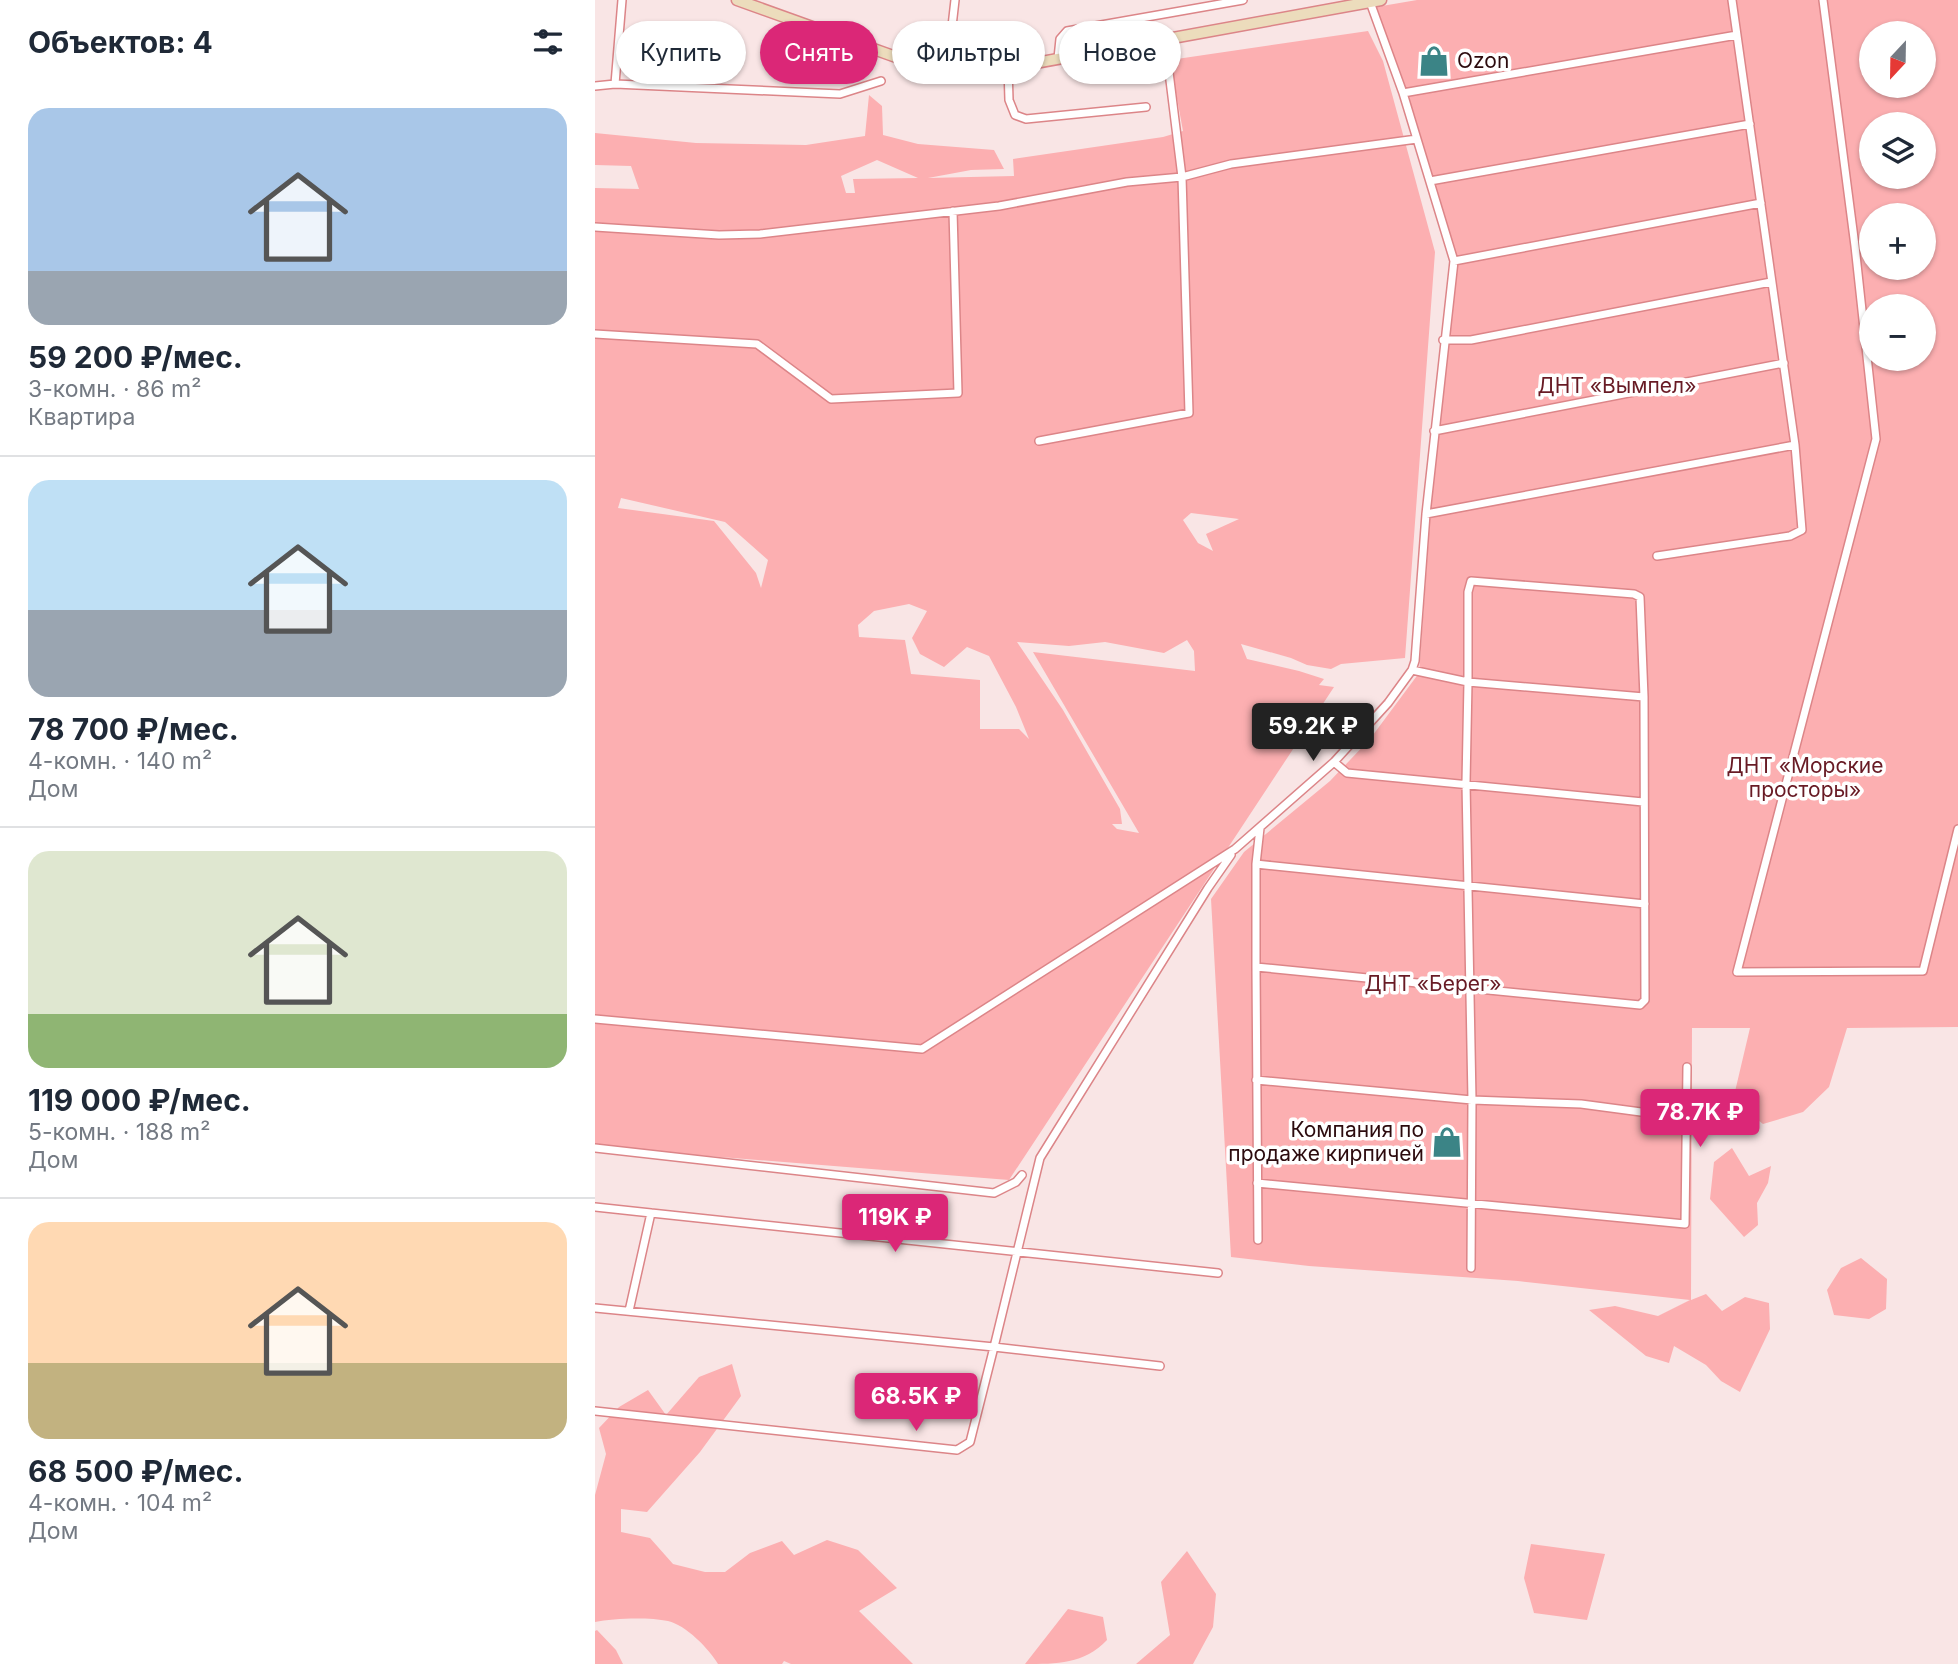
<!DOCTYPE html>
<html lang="ru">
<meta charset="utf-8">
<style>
:root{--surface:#fff;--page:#f2f2f3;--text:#1f2937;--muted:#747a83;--line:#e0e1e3;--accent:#db2777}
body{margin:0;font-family:Inter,sans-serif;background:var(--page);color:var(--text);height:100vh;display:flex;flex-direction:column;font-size:26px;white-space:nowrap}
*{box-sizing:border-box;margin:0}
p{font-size:23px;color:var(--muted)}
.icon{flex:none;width:38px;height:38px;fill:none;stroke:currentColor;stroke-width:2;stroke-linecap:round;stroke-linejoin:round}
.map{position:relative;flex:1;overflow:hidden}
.details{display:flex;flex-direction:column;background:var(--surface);width:595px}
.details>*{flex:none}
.guide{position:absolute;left:21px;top:21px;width:665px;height:63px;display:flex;gap:14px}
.needle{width:46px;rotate:202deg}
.tools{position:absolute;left:1264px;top:21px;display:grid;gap:14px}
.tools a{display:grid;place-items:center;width:77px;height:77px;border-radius:50%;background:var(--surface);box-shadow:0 2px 5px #0004;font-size:35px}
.price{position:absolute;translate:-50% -60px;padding:0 16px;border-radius:7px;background:var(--accent);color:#fff;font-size:23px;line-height:46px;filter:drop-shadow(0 2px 4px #0008)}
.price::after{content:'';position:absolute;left:50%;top:42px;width:21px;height:16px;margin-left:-10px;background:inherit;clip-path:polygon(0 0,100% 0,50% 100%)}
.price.current{background:#222;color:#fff}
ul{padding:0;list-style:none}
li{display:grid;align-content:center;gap:14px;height:371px;padding:0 28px}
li+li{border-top:2px solid var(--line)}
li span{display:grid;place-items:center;height:217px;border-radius:21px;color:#555}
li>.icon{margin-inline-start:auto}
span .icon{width:126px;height:126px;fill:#fffc;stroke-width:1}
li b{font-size:30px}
h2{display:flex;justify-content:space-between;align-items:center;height:84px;padding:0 28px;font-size:30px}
.chip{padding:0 24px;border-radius:32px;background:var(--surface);box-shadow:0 2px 5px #0004;font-size:24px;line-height:63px}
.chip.current{background:var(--accent);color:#fff}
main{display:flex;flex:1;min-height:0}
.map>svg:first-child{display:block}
.green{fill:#fcafb1;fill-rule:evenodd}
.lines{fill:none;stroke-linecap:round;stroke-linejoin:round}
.street-casing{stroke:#dc8588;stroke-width:10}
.secondary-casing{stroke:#dc8588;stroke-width:13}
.street{stroke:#fff;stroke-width:7}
.secondary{stroke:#ecdcbc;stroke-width:10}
.labels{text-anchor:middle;stroke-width:7;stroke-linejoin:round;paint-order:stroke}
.poi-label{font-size:21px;fill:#2c0b0e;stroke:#fff;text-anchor:start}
.park-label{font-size:21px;fill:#681b25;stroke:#fff}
</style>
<main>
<section class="details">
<h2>Объектов: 4<svg class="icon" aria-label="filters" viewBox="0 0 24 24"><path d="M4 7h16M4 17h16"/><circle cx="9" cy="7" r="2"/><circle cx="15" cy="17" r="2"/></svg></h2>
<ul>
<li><span style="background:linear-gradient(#a9c7e8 75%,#9aa5b1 0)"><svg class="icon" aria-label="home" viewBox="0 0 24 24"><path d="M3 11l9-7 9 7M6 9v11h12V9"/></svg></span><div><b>59 200 ₽/мес.</b><p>3-комн. · 86 m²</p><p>Квартира</p></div></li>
<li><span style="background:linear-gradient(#bfe0f5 60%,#9aa5b1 0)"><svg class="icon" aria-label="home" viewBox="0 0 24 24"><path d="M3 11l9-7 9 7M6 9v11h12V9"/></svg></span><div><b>78 700 ₽/мес.</b><p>4-комн. · 140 m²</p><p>Дом</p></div></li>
<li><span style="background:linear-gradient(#dfe7d0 75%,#8fb573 0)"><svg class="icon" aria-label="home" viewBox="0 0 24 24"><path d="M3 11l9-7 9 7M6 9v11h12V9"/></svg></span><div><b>119 000 ₽/мес.</b><p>5-комн. · 188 m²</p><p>Дом</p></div></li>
<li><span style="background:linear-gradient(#ffd9b3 65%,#c2b280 0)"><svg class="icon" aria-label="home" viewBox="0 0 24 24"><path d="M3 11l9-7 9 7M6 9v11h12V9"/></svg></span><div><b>68 500 ₽/мес.</b><p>4-комн. · 104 m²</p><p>Дом</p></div></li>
</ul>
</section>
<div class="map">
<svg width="1363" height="1664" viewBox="0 0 1363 1664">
<rect width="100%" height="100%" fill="#f9e5e5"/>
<!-- green -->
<path class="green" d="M822 0H1363V1027L1252 1028 1234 1087 1208 1112 1168 1124 1138 1100 1155 1028H1097L1096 1300 1111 1294 1127 1311 1150 1297 1174 1303 1175 1329 1145 1392 1126 1381 1111 1365 1079 1346 1074 1363 1051 1356 994 1310 1020 1306 1063 1316 1095 1300 923 1281 714 1266 636 1257 616 899 649 852 735 781 775 739 824 673 835 520 861 256 781 7ZM1276 33H1328V86H1276ZM1276 124H1328V177H1276ZM1276 215H1328V268H1276ZM1276 306H1328V359H1276Z
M773 31 788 61 840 252 810 658 746 664 736 669 712 665 696 658 646 644 652 659 704 671 729 679 724 685 739 687 414 1180 0 1147V188L44 189 36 166 0 165V133L101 143 211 145 270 136 274 95 287 106 288 135 323 144 399 150 409 169 376 170 333 178 419 176 418 159 568 137 588 131 575 60ZM282 160 323 178 258 179 260 193H251L246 176ZM26 498 130 522 173 560 166 588 161 573 119 521 23 508ZM596 513 644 519 611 534 618 551 603 543 588 520ZM314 604 332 611 317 638 325 654 349 667 372 647 394 656 421 707 434 739 424 729H385V680L316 674 310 640 264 637 263 625 279 611ZM592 640 599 651 600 671 438 652 544 833 522 829 517 824H527L525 809 468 710 422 642 474 646 510 642 569 653Z
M1137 1148 1154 1176 1176 1166 1173 1183 1162 1203 1163 1225 1149 1237 1115 1199 1119 1162Z
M1266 1258 1292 1279 1291 1309 1274 1319 1239 1315 1232 1290 1246 1268Z
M137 1364 146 1396 105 1452 52 1512 26 1509V1532L55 1538 78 1564 110 1572H130L155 1553 187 1541 199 1555 232 1540 263 1550 302 1588 264 1611 318 1664H196L189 1661 187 1664H123C114 1649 91 1625 73 1621 54 1617 19 1618 0 1622V1495L11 1454 4 1428 24 1407 53 1390 71 1415 104 1377Z
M936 1544 1010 1554 992 1620 939 1613 929 1578Z
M592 1551 621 1594 618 1627 598 1664H541L575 1635 566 1582Z
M473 1609 508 1617 512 1640C489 1664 462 1664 430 1664Z
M2 1630 21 1650 28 1664H0V1631Z"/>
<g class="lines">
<defs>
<path id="street" d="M1228 0 1260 246 1281 439 1142 972 1328 971 1363 829
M463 58 465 39 472 31 648 0
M413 68 414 100 420 115 431 119 551 107
M352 70 360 0
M20 84 27 0
M0 86 20 84 245 94 286 81
M808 93 1142 35
M835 181 1155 124
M0 227 124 235 165 234 404 206 532 182 587 177 636 164 822 139
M859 261 1166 203
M0 334 162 344 236 399 363 393 358 211
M848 340H876L1176 282
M839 431 1189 363
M444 441 594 413 587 177 570 40
M831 514 1200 445
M1062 556 1195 536 1207 530 1200 445 1137 0
M817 670 873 682 871 783 877 1100 876 1268
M739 762 752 773 1048 802
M661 864 1050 904
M661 967 1045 1005 1050 1000 1049 697 1045 597 1039 594 876 581 873 592V682L1049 697
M0 1019 327 1049 640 849 739 762 793 703 817 670 820 661 831 514 859 261 808 93 775 2
M661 1080 877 1100 986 1104 1091 1118
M0 1148 399 1193 421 1182 427 1175
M662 1183 1090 1224 1092 1067
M0 1207 56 1213
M663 1240 661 967V864L665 828
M0 1308 399 1347 445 1158 613 888 636 855
M34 1311 56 1213 623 1273
M0 1411 362 1450 375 1442 399 1347 565 1366"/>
<path id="secondary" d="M142 0 326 66 368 72 413 68 786 0"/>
</defs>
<!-- street casing -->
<use href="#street" class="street-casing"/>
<!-- secondary casing -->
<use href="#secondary" class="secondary-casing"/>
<!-- street -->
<use href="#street" class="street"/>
<!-- secondary -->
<use href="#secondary" class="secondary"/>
</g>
<!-- icons -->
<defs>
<symbol id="shop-bare" viewBox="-9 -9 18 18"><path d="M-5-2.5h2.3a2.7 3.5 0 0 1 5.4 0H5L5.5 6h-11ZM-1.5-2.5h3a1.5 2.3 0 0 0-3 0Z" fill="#3b8486" stroke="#fff" stroke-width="2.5" paint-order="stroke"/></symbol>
</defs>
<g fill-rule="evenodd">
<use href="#shop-bare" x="817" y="39" width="44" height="44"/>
<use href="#shop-bare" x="830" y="1120" width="44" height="44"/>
</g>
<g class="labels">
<!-- poi labels -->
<g class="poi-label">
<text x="862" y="68">Ozon</text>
<text x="829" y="1137" text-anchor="end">Компания по<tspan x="829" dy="24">продаже кирпичей</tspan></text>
</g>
<!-- park labels -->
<g class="park-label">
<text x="1022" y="393">ДНТ «Вымпел»</text>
<text x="1210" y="773">ДНТ «Морские<tspan x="1210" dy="24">просторы»</tspan></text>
<text x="838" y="991">ДНТ «Берег»</text>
</g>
</g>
</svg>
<div class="tools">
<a><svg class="needle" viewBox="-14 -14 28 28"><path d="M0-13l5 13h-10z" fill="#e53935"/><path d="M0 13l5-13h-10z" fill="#747a83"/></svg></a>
<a><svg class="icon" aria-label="layers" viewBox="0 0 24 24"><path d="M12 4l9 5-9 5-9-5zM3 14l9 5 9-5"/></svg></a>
<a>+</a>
<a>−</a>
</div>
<b class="price current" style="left:718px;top:763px">59.2K ₽</b>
<b class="price" style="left:1105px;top:1149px">78.7K ₽</b>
<b class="price" style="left:300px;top:1254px">119K ₽</b>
<b class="price" style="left:321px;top:1433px">68.5K ₽</b>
<div class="guide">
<a class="chip">Купить</a>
<a class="chip current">Снять</a>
<a class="chip">Фильтры</a>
<a class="chip">Новое</a>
</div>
</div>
</main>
